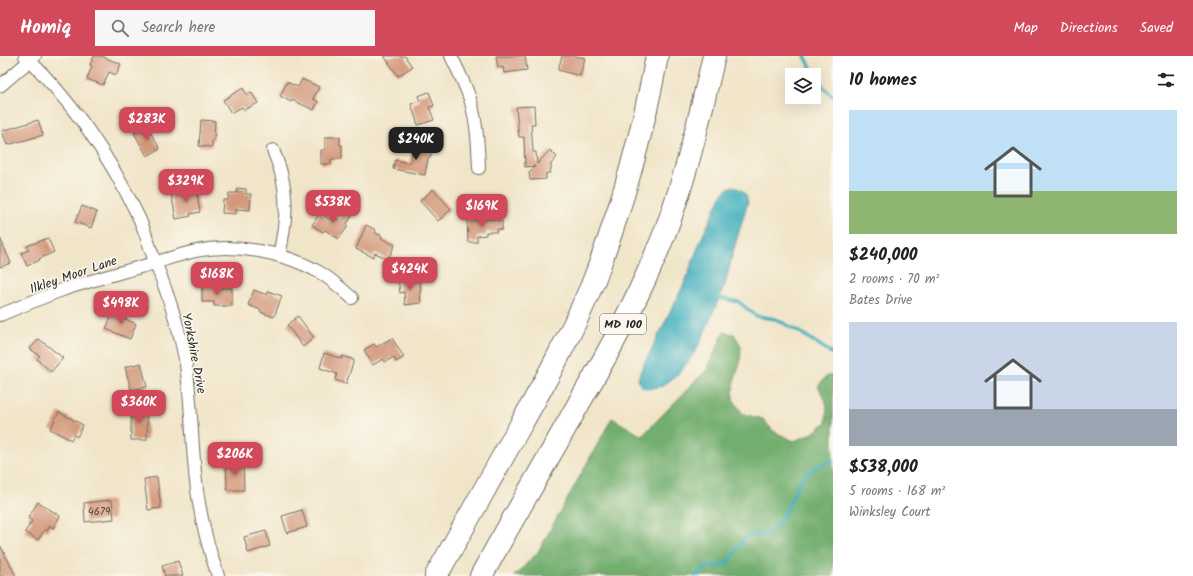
<!DOCTYPE html>
<meta charset="utf-8">
<style>
:root{--surface:#fff;--page:#f6f6f6;--text:#222;--muted:#767676;--accent:#d1495b}
body{margin:0;font-family:Kalam,sans-serif;background:var(--page);color:var(--text);height:100vh;display:flex;flex-direction:column;font-size:15px;white-space:nowrap}
*{box-sizing:border-box;margin:0}
p{font-size:13px;color:var(--muted)}
.icon{flex:none;width:22px;height:22px;fill:none;stroke:currentColor;stroke-width:2;stroke-linecap:round;stroke-linejoin:round}
.map{position:relative;flex:1;overflow:hidden}
.details{display:flex;flex-direction:column;background:var(--surface);width:360px}
.details>*{flex:none}
.controls{position:absolute;left:785px;top:12px;display:grid;gap:8px}
.controls a{display:grid;place-items:center;width:36px;height:36px;border-radius:0px;background:var(--surface);box-shadow:0 4px 16px #0002;font-size:20px}
.price{position:absolute;translate:-50% -34px;padding:0 9px;border-radius:8px;background:var(--accent);color:#fff;font-size:13px;line-height:26px;filter:drop-shadow(0 1px 2px #0008)}
.price::after{content:'';position:absolute;left:50%;top:24px;width:12px;height:9px;margin-left:-6px;background:inherit;clip-path:polygon(0 0,100% 0,50% 100%)}
.price.on{background:#222;color:#fff}
ul{padding:0;list-style:none}
li{display:grid;align-content:center;gap:8px;height:212px;padding:0 16px}
li span{display:grid;place-items:center;height:124px;border-radius:0px;color:#555}
li>.icon{margin-inline-start:auto}
span .icon{width:72px;height:72px;fill:#fffc;stroke-width:1}
li b{font-size:17px}
h2{display:flex;justify-content:space-between;align-items:center;height:48px;padding:0 16px;font-size:17px}
header{display:flex;align-items:center;gap:24px;box-sizing:border-box;height:56px;padding:0 20px;background:var(--accent);color:#fff}
header strong{font-size:19px}
nav{display:flex;gap:22px;margin-inline-start:auto;font-size:14px}
.search{width:280px;height:36px;background:var(--page);display:flex;align-items:center;gap:10px;box-sizing:border-box;padding:0 14px;border-radius:0px;color:var(--muted);font-size:15px}
main{display:flex;flex:1;min-height:0}
.map>svg:first-child{display:block}
.forest{fill:#72ae6e;stroke:#4e6c4c}
.water{fill:#3eadbc;stroke:#346c74}
.lines{fill:none;stroke-linecap:round;stroke-linejoin:round}
.stream{stroke:#3eadbc;stroke-width:3.5}
.building{fill:#d3987a}
.street-casing{stroke:#706c62;stroke-width:14}
.highway-casing{stroke:#706c62;stroke-width:24}
.street{stroke:#fff;stroke-width:12}
.highway{stroke:#fff;stroke-width:22}
.labels{text-anchor:middle;stroke-width:3.5;stroke-linejoin:round;paint-order:stroke}
.number-label{font-size:11px;fill:#55463f}
.shield{fill:#fbf7ec;stroke:#696865;stroke-width:1}
.shield-label{font-size:12px;font-weight:bold;fill:#2b2b2b}
.street-label{font-size:13px;fill:#2b2b2b;stroke:#fbf7ec}
</style>
<header>
<strong>Homiq</strong>
<div class="search"><svg class="icon" aria-label="search" viewBox="0 0 24 24"><circle cx="10" cy="10" r="6"/><path d="M15 15l6 6"/></svg>Search here</div>
<nav><a>Map</a><a>Directions</a><a>Saved</a></nav>
</header>
<main>
<div class="map">
<svg width="833" height="520" viewBox="0 0 833 520">
<rect width="100%" height="100%" fill="#fbf7ec"/>
<filter id="ink" filterUnits="userSpaceOnUse"><feTurbulence type="fractalNoise" baseFrequency=".025" numOctaves="2"/><feDisplacementMap in="SourceGraphic" scale="8" xChannelSelector="R" yChannelSelector="G"/><feConvolveMatrix kernelMatrix="1 2 1 2 8 2 1 2 1" color-interpolation-filters="sRGB"/></filter>
<filter id="wash" filterUnits="userSpaceOnUse"><feTurbulence type="fractalNoise" baseFrequency=".012" numOctaves="4" result="noise"/><feDisplacementMap in="SourceGraphic" scale="16" xChannelSelector="R" yChannelSelector="G"/><feGaussianBlur stdDeviation="0.9" result="paint"/><feColorMatrix in="noise" values="0 0 0 0 0 0 0 0 0 0 0 0 0 0 0 0 0 1.4 0 .05"/><feComposite in="paint" operator="in"/></filter>
<g filter="url(#wash)">
<rect width="100%" height="100%" fill="#f1e5c9"/>
<!-- forest -->
<path class="forest" d="M724 276 734 278 741 290 740 308 734 325 733 343 742 357 754 361 763 363 773 375 794 385 813 377 826 366 827 349 818 330 826 321 833 318V520H514L538 496 612 362 642 380 708 312Z"/>
<!-- water -->
<path class="water" d="M733 130C742 134 746 136 748 146L733 196 725 229 700 287 690 304 676 320 663 330 649 333 642 331 639 327 638 323 641 314 685 226 700 186 721 140 728 132Z"/>
<g class="lines">
<!-- stream -->
<path class="stream" d="M805 0C812 14 820 30 833 40
M720 242 739 246 756 260 776 263 800 276 833 298
M695 520 707 511 722 510 732 502 743 483 750 480 761 479 774 472 784 458 801 423 810 414 833 404"/>
</g>
<g id="blocks">
<!-- building -->
<path class="building" d="M94 0H101L121 8 116 19 109 16 103 29 87 23 92 10 90 9Z
M384 0H405L412 11 398 20Z
M496 0H525L527 14 504 17 503 11 498 12Z
M562 0H576L585 2 580 20 558 14Z
M302 23 319 31 313 43 318 45 314 54 292 44 291 46 280 40 287 26 298 31Z
M243 32 247 39 251 36 258 47 244 54 242 51 231 57 223 44Z
M429 36 434 50 429 51 434 64 418 69 411 48 420 45 418 40Z
M534 50 535 68H531L533 96H536L537 108 550 94 557 101 551 108V114H550V117H546V123L530 124 529 116 535 110 525 111 524 81H519L516 51Z
M38 64 43 79 7 89 2 75Z
M201 64 215 65 214 84H212V91L199 90Z
M147 70 160 93 147 100 134 77Z
M325 81H340V89H342V103H331V108H321V94H325Z
M417 87 433 90 430 102H428L425 119 393 113 395 104 410 107 412 97 415 98Z
M207 122 209 133 200 135 198 124Z
M196 132 200 156 190 158 191 160 176 163 171 137Z
M237 132 246 133V138H251L250 154 236 153V158L222 157 223 144H228L229 137H237Z
M433 133 451 153 438 165 420 145Z
M82 150 97 156 91 172 75 166Z
M344 154 352 160 346 169 348 170 339 183 325 174 323 176 312 169 320 157 331 164 333 161 338 164Z
M467 163H497V165H502V174L497 173V176H486V179L477 180V186H468Z
M366 169 376 174 375 177 382 180 381 182 395 189 388 203 375 197 373 201 356 193Z
M0 182 11 207 0 211Z
M48 182 54 196 39 203 40 204 27 210 21 197 29 194 27 190Z
M410 221V226L420 225 421 234H420L421 247 405 249 404 236 400 237 398 222Z
M202 229H214V232H232V250H214V246H202Z
M254 234 267 239 268 235 282 240 274 261 260 256 261 254 248 249Z
M113 255 126 260 125 263 136 268 130 283 106 273Z
M298 260 314 282 303 291 287 269Z
M392 282 404 301 396 306 394 301 385 306 383 303 373 309 364 294 374 288 376 291Z
M39 283 63 302 51 316 37 303 40 300 30 293Z
M324 297 342 303V300L354 304 346 328 335 324 337 318 320 312Z
M141 307 147 331 131 334 125 311Z
M131 353H147V384H131Z
M59 356 83 369 77 381 74 379 71 384 50 373Z
M243 405 244 434H227L226 406Z
M157 421 161 452 148 454 144 423Z
M112 444 114 463 85 466 84 447Z
M38 446 60 460 53 472 50 470 47 475 45 473 38 484 25 476 32 465 28 462Z
M302 454 307 471 287 477 282 460Z
M266 475 270 490 248 497 244 481Z
M0 489 16 520H0Z
M178 505 183 520H165L162 510Z"/>
</g>
</g>
<g filter="url(#ink)">
<use href="#blocks" fill-opacity="0" stroke="#706c62" stroke-width="1"/>
<g class="lines">
<defs>
<path id="street" d="M25 0C72 45 111 103 139 162 146 177 150 193 156 208 169 241 180 274 186 309 193 355 191 402 199 447 203 472 210 497 218 520
M451 0C458 14 465 28 470 43 477 65 478 89 479 112
M0 30 35 0
M273 94C276 102 279 109 281 117 289 146 285 171 279 200
M0 259C22 250 43 241 65 233 90 225 115 218 140 211 159 206 177 199 196 195 235 187 284 196 319 216 331 223 342 233 352 242"/>
<path id="highway" d="M436 520C464 471 491 421 519 372 546 324 573 275 594 224 622 151 643 76 657 0
M481 520C513 462 547 405 579 347 606 301 632 254 653 205 682 141 698 68 714 0"/>
</defs>
<!-- street casing -->
<use href="#street" class="street-casing"/>
<!-- highway casing -->
<use href="#highway" class="highway-casing"/>
<!-- street -->
<use href="#street" class="street"/>
<!-- highway -->
<use href="#highway" class="highway"/>
</g>
</g>
<g class="labels">
<!-- number labels -->
<g class="number-label">
<text x="99" y="459">4679</text>
</g>
<!-- shield labels -->
<rect class="shield" x="600" y="258" width="46" height="20" rx="3"/>
<g class="shield-label">
<text x="623" y="272">MD 100</text>
</g>
<!-- street labels -->
<g class="street-label">
<text transform="translate(73 218) rotate(-19)" y="5">Ilkley Moor Lane</text>
<text transform="translate(195 297) rotate(79)" y="5">Yorkshire Drive</text>
</g>
</g>
</svg>
<div class="controls">
<a><svg class="icon" aria-label="layers" viewBox="0 0 24 24"><path d="M12 4l9 5-9 5-9-5zM3 14l9 5 9-5"/></svg></a>
</div>
<b class="price" style="left:147px;top:85px">$283K</b>
<b class="price on" style="left:416px;top:105px">$240K</b>
<b class="price" style="left:186px;top:147px">$329K</b>
<b class="price" style="left:333px;top:168px">$538K</b>
<b class="price" style="left:482px;top:172px">$169K</b>
<b class="price" style="left:410px;top:235px">$424K</b>
<b class="price" style="left:217px;top:240px">$168K</b>
<b class="price" style="left:121px;top:269px">$498K</b>
<b class="price" style="left:139px;top:368px">$360K</b>
<b class="price" style="left:235px;top:420px">$206K</b>
</div>
<section class="details">
<h2>10 homes<svg class="icon" aria-label="filters" viewBox="0 0 24 24"><path d="M4 7h16M4 17h16"/><circle cx="9" cy="7" r="2"/><circle cx="15" cy="17" r="2"/></svg></h2>
<ul>
<li><span style="background:linear-gradient(#bfe0f5 65%,#8fb573 0)"><svg class="icon" aria-label="home" viewBox="0 0 24 24"><path d="M3 11l9-7 9 7M6 9v11h12V9"/></svg></span><div><b>$240,000</b><p>2 rooms · 70 m²</p><p>Bates Drive</p></div></li>
<li><span style="background:linear-gradient(#c9d6e8 70%,#9aa5b1 0)"><svg class="icon" aria-label="home" viewBox="0 0 24 24"><path d="M3 11l9-7 9 7M6 9v11h12V9"/></svg></span><div><b>$538,000</b><p>5 rooms · 168 m²</p><p>Winksley Court</p></div></li>
</ul>
</section>
</main>
